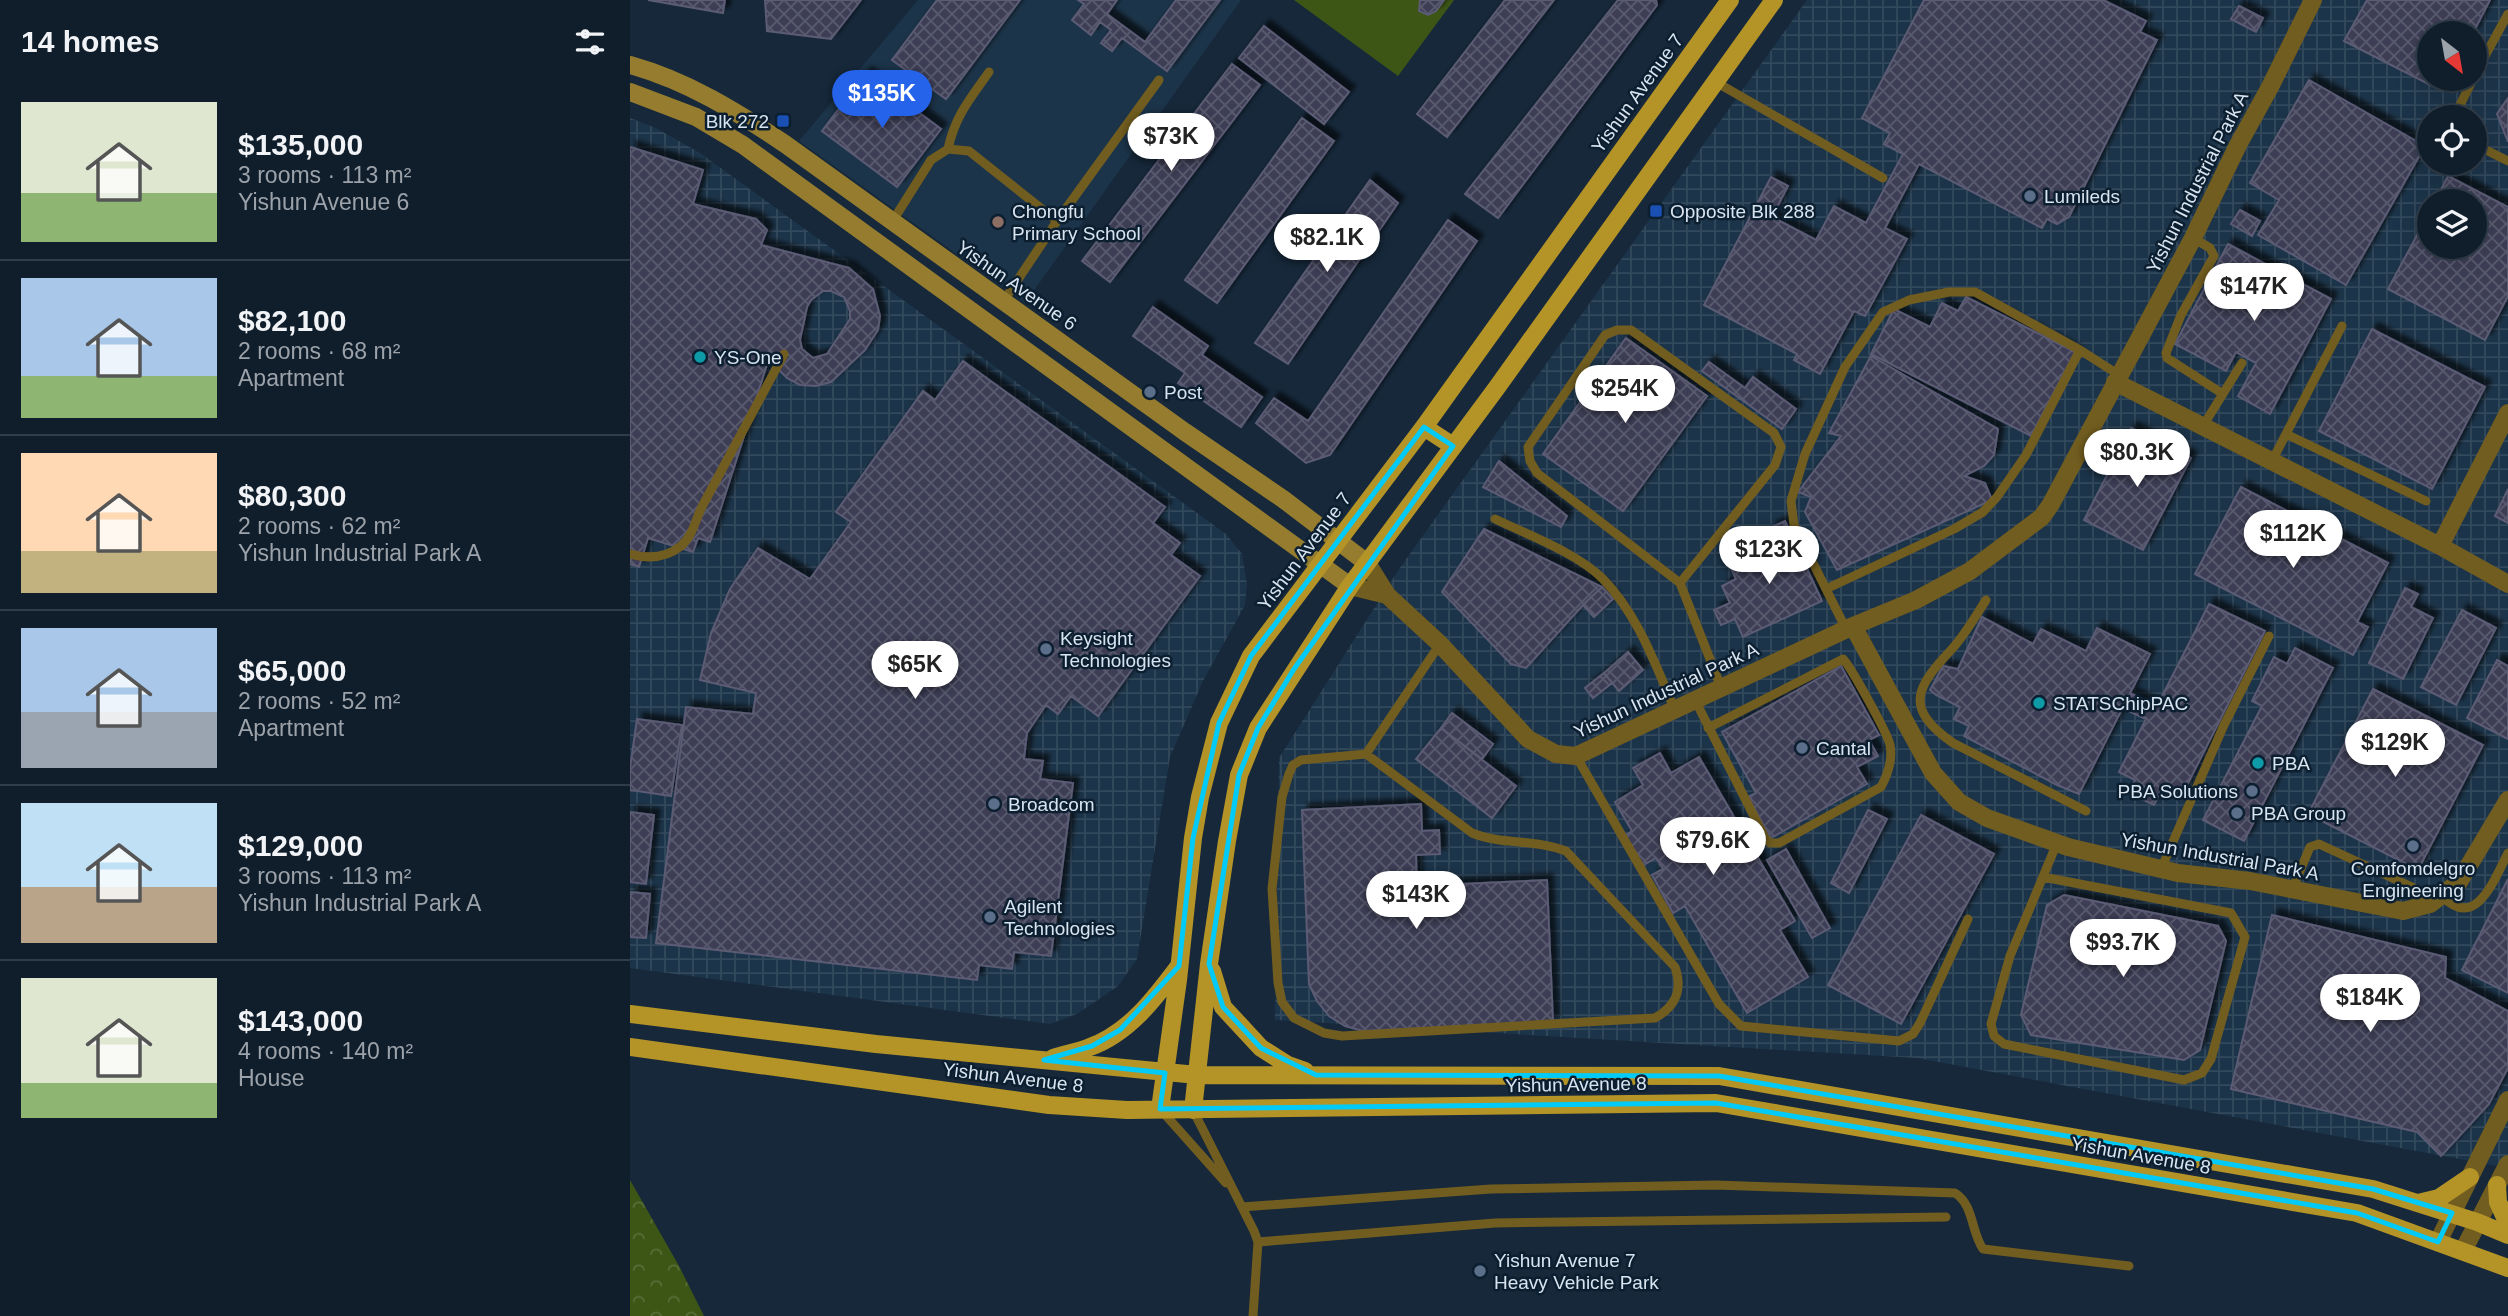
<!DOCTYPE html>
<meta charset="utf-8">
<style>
:root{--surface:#101e2c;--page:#192734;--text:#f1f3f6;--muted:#9ca2a9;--line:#303c48;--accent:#2563eb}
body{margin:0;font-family:Arial,sans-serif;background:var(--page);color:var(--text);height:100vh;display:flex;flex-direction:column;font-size:26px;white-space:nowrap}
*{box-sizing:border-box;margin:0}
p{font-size:23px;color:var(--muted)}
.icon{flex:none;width:38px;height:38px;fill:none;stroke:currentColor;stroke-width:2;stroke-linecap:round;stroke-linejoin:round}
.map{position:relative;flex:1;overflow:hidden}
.sheet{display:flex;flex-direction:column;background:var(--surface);width:630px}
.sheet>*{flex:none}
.needle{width:46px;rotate:149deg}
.tools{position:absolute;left:1787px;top:21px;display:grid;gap:14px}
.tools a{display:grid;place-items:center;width:70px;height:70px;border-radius:50%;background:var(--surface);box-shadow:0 7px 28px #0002,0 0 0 2px var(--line);font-size:35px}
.price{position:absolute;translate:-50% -60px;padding:0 16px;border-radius:24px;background:#fff;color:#222;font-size:23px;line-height:46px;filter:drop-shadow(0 2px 4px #0008)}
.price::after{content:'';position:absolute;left:50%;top:42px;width:21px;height:16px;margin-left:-10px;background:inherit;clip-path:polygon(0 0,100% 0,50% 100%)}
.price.current{background:var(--accent);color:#fff}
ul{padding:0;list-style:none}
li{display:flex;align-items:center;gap:21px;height:175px;padding:0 21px}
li+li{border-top:2px solid var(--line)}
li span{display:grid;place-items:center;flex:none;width:196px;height:140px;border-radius:0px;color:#555}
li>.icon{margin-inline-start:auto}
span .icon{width:84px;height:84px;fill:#fffc;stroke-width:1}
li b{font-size:30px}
h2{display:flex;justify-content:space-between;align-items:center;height:84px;padding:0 21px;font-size:30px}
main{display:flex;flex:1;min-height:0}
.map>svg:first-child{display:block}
.built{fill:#1c3449}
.industrial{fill:url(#industrial-grid);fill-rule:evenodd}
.forest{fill:url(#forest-crowns)}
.park{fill:#3d5616}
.building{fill:url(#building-cross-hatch);stroke:#5b5b75;stroke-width:2;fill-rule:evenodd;filter:url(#shadow)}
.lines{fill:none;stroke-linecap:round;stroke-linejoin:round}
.service{stroke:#715d1f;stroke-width:9}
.minor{stroke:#715d1f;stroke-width:18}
.secondary{stroke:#957c2e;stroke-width:18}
.primary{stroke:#b49327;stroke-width:18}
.marked{fill:none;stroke:#00cbf8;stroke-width:5;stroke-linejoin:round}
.transit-dot{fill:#1a4fb4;stroke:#0c1f30;stroke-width:2.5}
.service-dot{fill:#5c6f8a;stroke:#0c1f30;stroke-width:2.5}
.education-dot{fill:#8d6e63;stroke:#0c1f30;stroke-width:2.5}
.culture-dot{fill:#0f9aa8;stroke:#0c1f30;stroke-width:2.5}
.labels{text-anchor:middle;stroke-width:5;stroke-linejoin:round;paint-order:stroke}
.street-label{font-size:19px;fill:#d8e4f0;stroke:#0c1f30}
.poi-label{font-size:19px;fill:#d8e4f0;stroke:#0c1f30;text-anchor:start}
</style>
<main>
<section class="sheet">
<h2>14 homes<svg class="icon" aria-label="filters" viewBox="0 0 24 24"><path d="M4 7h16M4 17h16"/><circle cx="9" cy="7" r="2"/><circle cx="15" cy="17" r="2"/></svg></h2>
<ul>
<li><span style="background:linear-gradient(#dfe7d0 65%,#8fb573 0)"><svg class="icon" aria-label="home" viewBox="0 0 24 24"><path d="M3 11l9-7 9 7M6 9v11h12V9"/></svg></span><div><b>$135,000</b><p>3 rooms · 113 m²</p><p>Yishun Avenue 6</p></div></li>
<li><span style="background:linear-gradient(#a9c7e8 70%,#8fb573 0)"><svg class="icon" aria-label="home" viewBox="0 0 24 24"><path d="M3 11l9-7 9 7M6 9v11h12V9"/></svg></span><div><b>$82,100</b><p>2 rooms · 68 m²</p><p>Apartment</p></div></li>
<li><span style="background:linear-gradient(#ffd9b3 70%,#c2b280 0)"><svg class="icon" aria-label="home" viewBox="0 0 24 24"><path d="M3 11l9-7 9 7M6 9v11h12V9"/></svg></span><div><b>$80,300</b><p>2 rooms · 62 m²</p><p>Yishun Industrial Park A</p></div></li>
<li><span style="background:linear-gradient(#a9c7e8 60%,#9aa5b1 0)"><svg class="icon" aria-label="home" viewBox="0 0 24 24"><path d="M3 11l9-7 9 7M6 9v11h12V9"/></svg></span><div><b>$65,000</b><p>2 rooms · 52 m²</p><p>Apartment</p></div></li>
<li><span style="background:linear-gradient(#bfe0f5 60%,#b9a48a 0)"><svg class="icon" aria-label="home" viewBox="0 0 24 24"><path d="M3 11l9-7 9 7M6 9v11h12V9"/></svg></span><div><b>$129,000</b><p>3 rooms · 113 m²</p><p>Yishun Industrial Park A</p></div></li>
<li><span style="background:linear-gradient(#dfe7d0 75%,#8fb573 0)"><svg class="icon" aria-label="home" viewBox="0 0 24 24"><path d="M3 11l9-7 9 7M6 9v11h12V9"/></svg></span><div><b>$143,000</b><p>4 rooms · 140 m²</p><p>House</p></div></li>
</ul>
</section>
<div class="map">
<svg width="1878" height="1316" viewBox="0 0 1878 1316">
<defs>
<pattern id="industrial-grid" width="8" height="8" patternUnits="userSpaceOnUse" patternTransform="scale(1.75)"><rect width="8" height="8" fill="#1c3449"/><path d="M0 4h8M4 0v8" fill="none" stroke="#32485b"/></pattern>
<pattern id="forest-crowns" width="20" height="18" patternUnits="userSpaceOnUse" patternTransform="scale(1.75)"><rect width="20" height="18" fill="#3d5616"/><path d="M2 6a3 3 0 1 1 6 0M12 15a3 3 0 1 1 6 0" fill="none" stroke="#586e38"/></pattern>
<pattern id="building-cross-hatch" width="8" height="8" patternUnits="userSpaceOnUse" patternTransform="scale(1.75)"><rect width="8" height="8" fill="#3e3e56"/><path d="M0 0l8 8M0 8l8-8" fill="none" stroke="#595a6f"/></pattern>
<filter id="shadow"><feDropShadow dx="6" dy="-6" stdDeviation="2" flood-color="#0009"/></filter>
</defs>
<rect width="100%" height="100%" fill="#16283a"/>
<!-- built -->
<path class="built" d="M288 0H611L395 303 169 141Z"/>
<!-- industrial -->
<path class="industrial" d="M1177 0H1878V1168L1287 1058 645 1020 649 758 769 569ZM1799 33H1844V79H1799ZM1799 117H1844V163H1799ZM1799 201H1844V247H1799Z
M0 118 26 128 70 153 596 534 612 554 617 584 615 605 573 681 540 757 507 959 488 986 447 1014 420 1024 0 968Z"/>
<!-- forest -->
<path class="forest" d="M0 1180 49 1266 74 1316H0Z"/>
<!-- park -->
<path class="park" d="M664 0H824L768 76Z"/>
<!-- building -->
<path class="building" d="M18 0H95L93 13Z
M135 0H231L201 39 137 31Z
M307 0H390L316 99 262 60Z
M448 0H487L477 14 515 42 546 0H590L537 71 492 38 482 51 471 43 481 30 470 22 461 35 442 20 454 4Z
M790 0H814L806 11 798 15 789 11Z
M875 0H924L817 137 787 114Z
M988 0H1026L1027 5 868 218 835 194Z
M1294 0H1473L1516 21 1510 32 1527 40 1439 217 1427 224 1417 219 1412 228 1289 164 1255 228 1277 239 1235 316 1224 311 1190 374 1164 360 1167 354 1074 305 1141 177 1158 186 1142 217 1186 240 1204 206 1236 223 1273 154 1254 144 1260 133 1232 118Z
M1737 0H1860L1843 33H1799V79H1818L1812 91 1714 41Z
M1609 6 1633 18 1626 32 1601 19Z
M634 26 719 92 694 124 609 58Z
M602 64 630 85 480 282 452 261Z
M236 73 311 129 267 187 192 131Z
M1679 80 1795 146 1716 285 1628 235 1649 200 1620 183Z
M1878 98V142L1867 114Z
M672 118 704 141 587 303 555 280Z
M0 147 73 170 63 204 126 219 137 230 131 245 219 268 243 289 250 316 248 330 235 350 201 382 186 386 170 385 157 378 146 367 141 352 80 542 68 538 63 552 18 538 9 567 0 564ZM193 291H201L214 297 220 311V319L197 354 183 358 172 349 170 340 177 307 181 300Z
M1818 176 1878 207V296L1855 340 1758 289 1799 213V247H1844V201H1805Z
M740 180 768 203 658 364 625 343Z
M1610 210 1630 221 1622 236 1601 224Z
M818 220 847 241 700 455 676 463 626 423 644 398 678 421Z
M1598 244 1701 299 1640 414 1608 396 1626 363 1606 352 1596 371 1545 344Z
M1336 297 1445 352 1401 436 1241 354 1264 309 1300 327 1312 303 1328 311Z
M523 307 578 346 572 355 632 397 611 427 548 383 555 373 503 336Z
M1742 329 1855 387 1802 489 1689 431Z
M996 338 1077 396 993 511 913 454Z
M1241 356 1368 429 1364 455 1354 466 1334 476 1355 483 1362 500 1207 570 1175 512 1181 497 1168 492 1211 436 1199 433Z
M333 361 535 507 523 523 550 543 541 555 570 576 468 716 441 696 428 714 416 705 397 733 394 759 413 761 410 779 443 783 421 956 384 952 382 969 349 965 347 980 26 943 56 707 123 714 126 693 70 680 81 633 100 589 128 548 180 579 221 522 206 512 293 391 305 400Z
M1079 362 1115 388 1123 377 1166 409 1152 429 1072 371Z
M1501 428 1561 458 1513 550 1454 520Z
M869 461 937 516 931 527 853 487Z
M1611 487 1758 563 1727 622 1738 627 1723 655 1565 574Z
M1878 489V523L1865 516Z
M1155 521 1192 601 1113 637 1105 619 1091 625 1084 610 1100 603 1092 586 1106 579 1099 564 1147 542 1140 528Z
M854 529 972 587 953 605 896 668 881 664 812 592Z
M972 587 983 599 964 617 953 605Z
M1775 588 1788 594 1781 607 1803 618 1773 679 1739 663Z
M1579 604 1635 631 1550 799 1531 790 1524 805 1499 793 1505 780 1489 772 1516 719 1494 709 1502 694 1527 706Z
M1832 610 1866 628 1826 705 1791 687Z
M1352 617 1403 644 1411 629 1456 651 1467 628 1520 654 1449 794 1427 785 1334 736 1339 726 1324 719 1330 707 1306 695 1300 690 1313 666 1328 669Z
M1665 648 1703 668 1614 841 1573 820 1632 706 1622 701 1644 657 1657 664Z
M998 652 1013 670 989 691 974 673Z
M1867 660 1878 666V739L1837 718Z
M1211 666 1249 735 1239 740 1248 756 1227 767 1237 784 1141 838 1118 797 1126 793 1092 732Z
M974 673 982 683 963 698 955 688Z
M1743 689 1853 745 1788 870 1678 814Z
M822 713 863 744 852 759 811 728Z
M7 719 52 725 41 796 0 790V768Z
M811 728 886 786 862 818 786 759Z
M1030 753 1041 773 1069 757 1165 921 1150 930 1178 977 1117 1013 1055 906 1043 913 1022 875 1033 869 1026 858 1012 866 994 836 1002 831 985 802 1013 785 1003 768Z
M791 804 792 831 809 830 810 854 786 855 787 886 917 880 923 1022 733 1031 715 1026 699 1016 687 1001 679 984 672 810Z
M1238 810 1257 819 1219 893 1201 883Z
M0 812 24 815 16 884 0 882Z
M1291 815 1364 854 1271 1024 1198 985Z
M1156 849 1200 928 1182 938 1137 860Z
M1878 879V993L1832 970Z
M0 892 20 894 16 938 0 937Z
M1434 895 1588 926 1596 941 1570 1050 1554 1060 1401 1035 1391 1015 1417 905Z
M1642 915 1816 957 1815 978 1878 1011V1068L1859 1104 1811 1156 1787 1132 1601 1089Z"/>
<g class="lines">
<!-- service -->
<path class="service" d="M1844 76 1878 14
M1084 81 1253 178
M1824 117 1843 79
M1844 144 1878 161
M318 149C325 116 340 99 359 72
M262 222 301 160 318 149 339 151 427 221
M1563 238 1580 248 1584 256 1551 315 1536 353 1537 358 1593 394
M373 302 427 221 529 80
M1573 426 1612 363
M1656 434 1796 501
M1642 461 1712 326
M865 519C898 535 947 553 973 579 1008 615 1025 664 1045 710
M0 554C18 559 36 558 51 546 64 535 66 516 74 503 101 453 128 403 154 354
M1050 583 1145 465 1151 447 1144 433 1001 330H987L975 335 898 447 900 461 907 473 1050 583 1091 687
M1196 589 1324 529 1353 512 1367 497 1396 455 1450 350
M1356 600C1345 617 1335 635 1322 649 1286 687 1273 708 1323 743L1456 811
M1216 629 1164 525 1161 501 1175 454 1215 367 1253 312 1279 300 1319 292H1345L1450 350 1489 375
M1065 700 1135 838 1140 843H1149L1251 787C1258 774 1263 760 1260 745 1258 734 1221 667 1213 659L1078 728
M736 754 842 833C872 845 905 839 936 851L1045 967C1053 990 1046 1006 1025 1018L712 1036 694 1033 664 1018 652 1002 648 983 642 889 652 797 659 774 663 765 671 760Z
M736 754 810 644
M946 756 1089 1004 1111 1026 1269 1041 1283 1034 1290 1023 1338 919
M1531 869 1594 725 1639 636
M1413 877 1601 913 1615 937 1581 1059 1572 1073 1554 1080 1374 1044 1364 1036 1361 1024 1380 956 1427 843
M1662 890 1680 847 1689 844 1784 888
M1812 896C1846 931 1864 880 1878 853
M531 1110 596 1183
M563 1110 624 1231 628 1242 623 1316
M612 1207 861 1189 1086 1185 1325 1193C1344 1205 1341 1232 1353 1249L1499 1266
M628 1242 865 1223 1316 1217"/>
<!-- minor -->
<path class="minor" d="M1485 382 1810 546 1878 584
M1810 546 1878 413
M737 563 757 595 810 644 898 739 926 754 946 756 1223 626 1286 600 1340 571 1412 517 1421 504 1563 238 1608 145 1640 87 1683 0
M720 586 757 595
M1223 626 1303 773 1329 802 1357 818 1438 847 1548 873 1620 881 1773 911 1800 904 1829 882 1878 800
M1808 1242 1878 1100
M1833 1251 1878 1164"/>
<!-- secondary -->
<path class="secondary" d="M0 65C57 81 106 111 155 144L555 432 653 499 737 563
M0 92 66 117 113 145 720 586"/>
<!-- primary -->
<path class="primary" d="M794 427 823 446
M582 971 593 1007 631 1048 658 1065 675 1071
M0 1014 246 1044 567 1075 1089 1076 1743 1189 1847 1222 1878 1235
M0 1047 419 1105 497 1110 1086 1103 1727 1213 1878 1268
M423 1058C435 1054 448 1052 460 1047 499 1033 525 998 549 966
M530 1109 548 980 563 838 570 797 589 723 621 656 794 427 1100 0
M563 1110 579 964 597 841 609 775 628 728 720 586 868 386 1144 0
M1867 1185 1868 1202 1878 1224
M1788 1203 1809 1198 1840 1177"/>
</g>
<!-- marked area -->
<path class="marked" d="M794 427 823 446 664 669 628 728 609 775 579 964 593 1007 631 1048 686 1075 1089 1076 1743 1189 1822 1213 1808 1242 1727 1213 1086 1103 530 1109 535 1073 414 1060 462 1046 490 1030 549 966 563 838 589 723 621 656Z"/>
<!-- markers -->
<g class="transit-dot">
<rect x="146" y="114" width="14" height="14" rx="3.5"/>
<rect x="1019" y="204" width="14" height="14" rx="3.5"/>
</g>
<g class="service-dot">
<circle cx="1400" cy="196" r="7"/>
<circle cx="520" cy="392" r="7"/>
<circle cx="416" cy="649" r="7"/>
<circle cx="1172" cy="748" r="7"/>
<circle cx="1622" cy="791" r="7"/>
<circle cx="364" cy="804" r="7"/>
<circle cx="1607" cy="813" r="7"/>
<circle cx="1783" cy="846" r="7"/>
<circle cx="360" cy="917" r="7"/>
<circle cx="850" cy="1271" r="7"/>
</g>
<circle class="education-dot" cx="368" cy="222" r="7"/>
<g class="culture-dot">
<circle cx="70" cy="357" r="7"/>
<circle cx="1409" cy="703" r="7"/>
<circle cx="1628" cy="763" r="7"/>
</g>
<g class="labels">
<!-- street labels -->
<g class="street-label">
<text transform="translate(1007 93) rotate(-54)" y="7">Yishun Avenue 7</text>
<text transform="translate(1567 182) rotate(-63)" y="7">Yishun Industrial Park A</text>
<text transform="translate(387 285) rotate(35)" y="7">Yishun Avenue 6</text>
<text transform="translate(674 551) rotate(-53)" y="7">Yishun Avenue 7</text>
<text transform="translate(1036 690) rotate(-25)" y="7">Yishun Industrial Park A</text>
<text transform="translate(1590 856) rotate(10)" y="7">Yishun Industrial Park A</text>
<text transform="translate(383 1077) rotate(7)" y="7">Yishun Avenue 8</text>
<text transform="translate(946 1084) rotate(-1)" y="7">Yishun Avenue 8</text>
<text transform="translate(1511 1155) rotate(10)" y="7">Yishun Avenue 8</text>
</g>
<!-- poi labels -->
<g class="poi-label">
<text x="139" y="128" text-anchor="end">Blk 272</text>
<text x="1414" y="203">Lumileds</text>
<text x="382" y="218">Chongfu<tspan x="382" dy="22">Primary School</tspan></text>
<text x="1040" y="218">Opposite Blk 288</text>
<text x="84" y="364">YS-One</text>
<text x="534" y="399">Post</text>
<text x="430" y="645">Keysight<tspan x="430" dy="22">Technologies</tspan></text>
<text x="1423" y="710">STATSChipPAC</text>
<text x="1186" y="755">Cantal</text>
<text x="1642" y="770">PBA</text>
<text x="1608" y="798" text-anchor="end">PBA Solutions</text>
<text x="378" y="811">Broadcom</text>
<text x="1621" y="820">PBA Group</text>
<text x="1783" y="875" text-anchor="middle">Comfomdelgro<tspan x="1783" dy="22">Engineering</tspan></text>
<text x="374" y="913">Agilent<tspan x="374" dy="22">Technologies</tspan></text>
<text x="864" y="1267">Yishun Avenue 7<tspan x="864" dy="22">Heavy Vehicle Park</tspan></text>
</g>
</g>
</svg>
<div class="tools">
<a><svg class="needle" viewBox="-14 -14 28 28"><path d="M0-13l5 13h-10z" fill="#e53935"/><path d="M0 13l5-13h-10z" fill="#9ca2a9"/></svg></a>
<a><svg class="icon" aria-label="locate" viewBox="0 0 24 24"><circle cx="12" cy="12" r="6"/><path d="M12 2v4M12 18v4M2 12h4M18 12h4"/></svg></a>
<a><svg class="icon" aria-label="layers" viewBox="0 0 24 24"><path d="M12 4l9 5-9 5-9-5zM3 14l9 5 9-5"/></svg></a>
</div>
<b class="price current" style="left:252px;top:130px">$135K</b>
<b class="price" style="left:541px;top:173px">$73K</b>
<b class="price" style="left:697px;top:274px">$82.1K</b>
<b class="price" style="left:1624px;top:323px">$147K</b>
<b class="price" style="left:995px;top:425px">$254K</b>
<b class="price" style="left:1507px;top:489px">$80.3K</b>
<b class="price" style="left:1663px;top:570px">$112K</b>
<b class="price" style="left:1139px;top:586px">$123K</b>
<b class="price" style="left:285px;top:701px">$65K</b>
<b class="price" style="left:1765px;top:779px">$129K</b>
<b class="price" style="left:1083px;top:877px">$79.6K</b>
<b class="price" style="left:786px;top:931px">$143K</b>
<b class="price" style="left:1493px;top:979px">$93.7K</b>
<b class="price" style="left:1740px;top:1034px">$184K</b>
</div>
</main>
